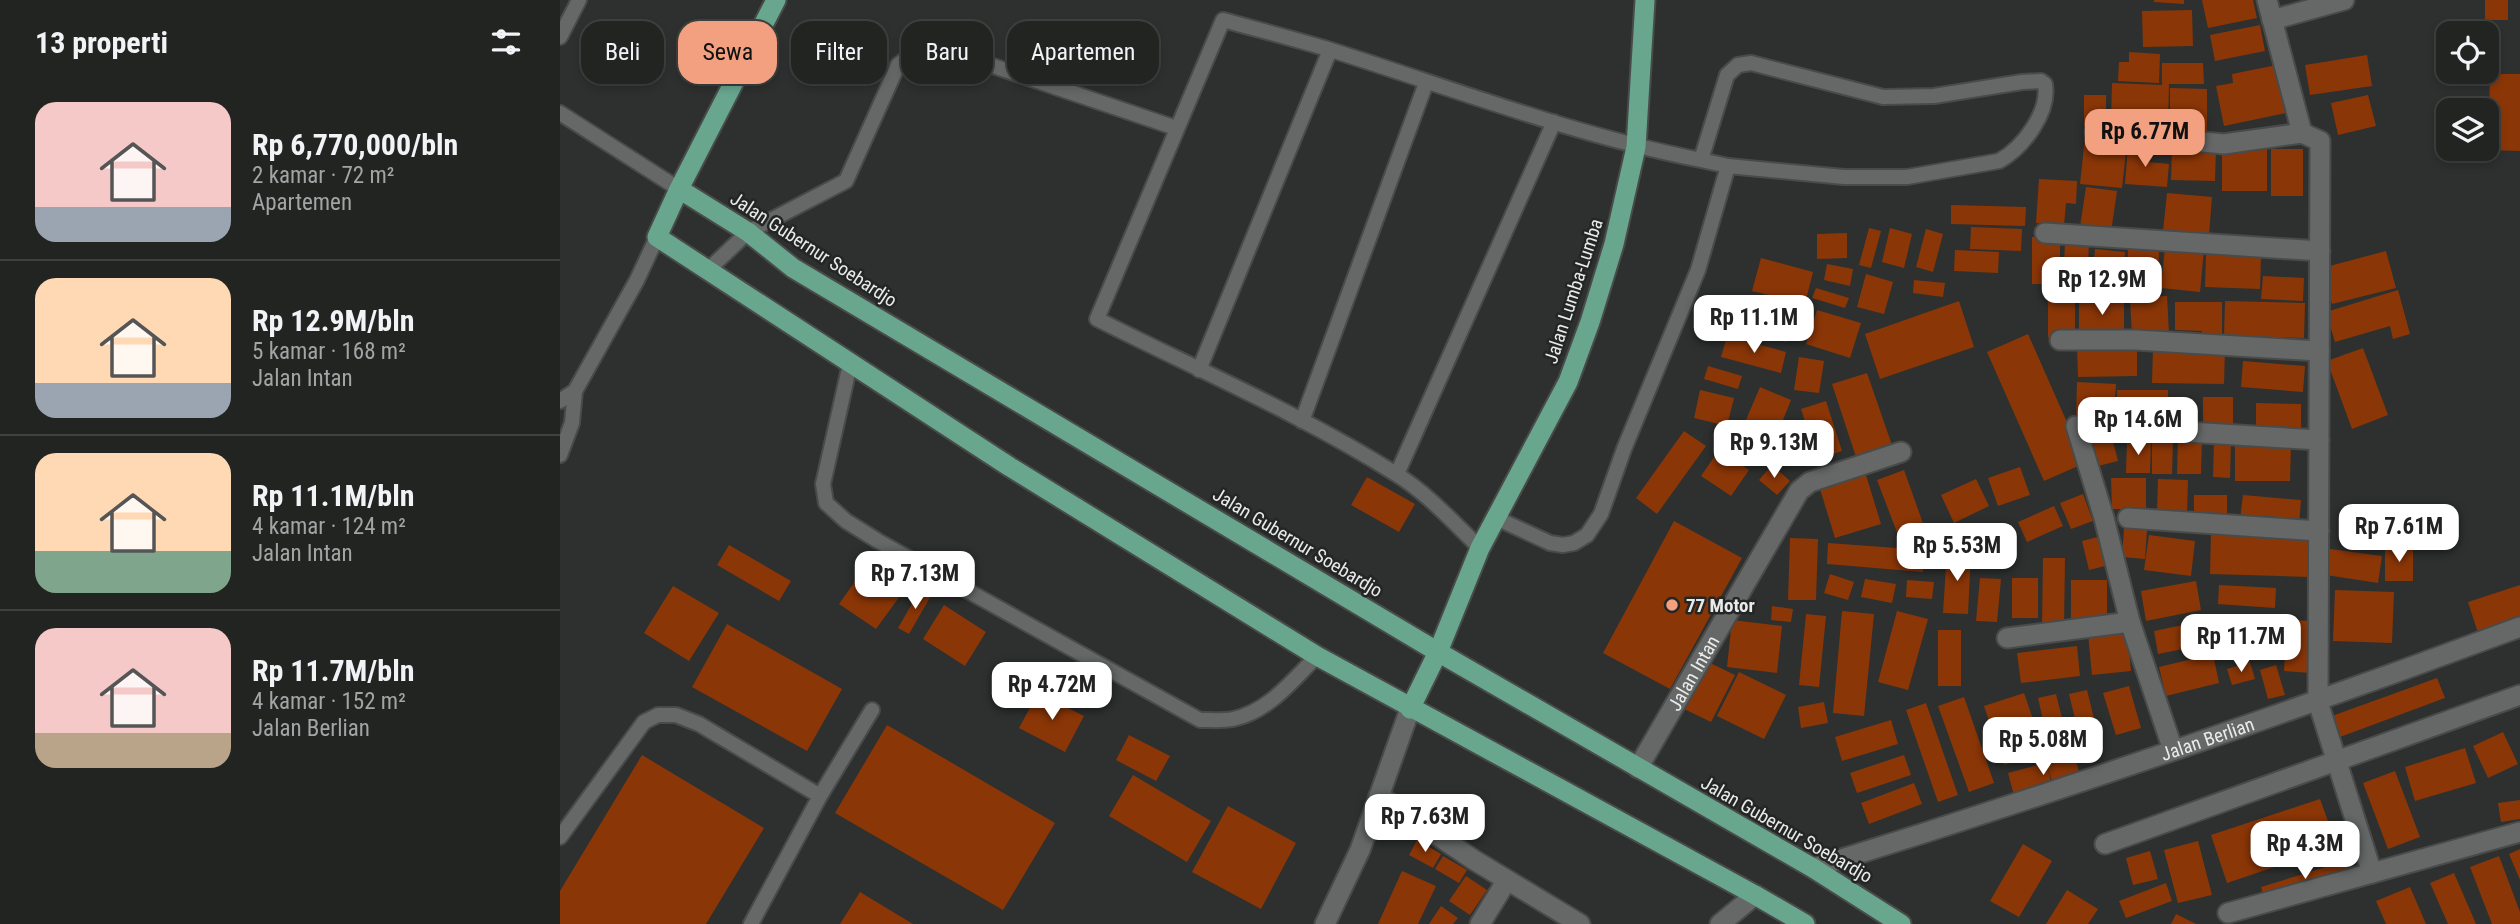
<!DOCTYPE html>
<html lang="id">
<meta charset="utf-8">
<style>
:root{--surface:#222422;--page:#2e302f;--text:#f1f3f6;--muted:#a2a4a5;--line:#3f4140;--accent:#f2a07f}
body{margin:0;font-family:"Roboto Condensed",sans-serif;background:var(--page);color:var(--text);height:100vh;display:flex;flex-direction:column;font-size:26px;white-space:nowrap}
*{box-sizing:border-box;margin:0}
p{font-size:23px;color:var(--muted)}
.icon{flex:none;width:38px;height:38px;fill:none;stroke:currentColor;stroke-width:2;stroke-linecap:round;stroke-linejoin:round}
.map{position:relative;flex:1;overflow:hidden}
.side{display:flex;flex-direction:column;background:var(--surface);width:560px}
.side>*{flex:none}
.guide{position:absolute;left:21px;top:21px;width:665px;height:63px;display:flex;gap:14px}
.buttons{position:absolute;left:1876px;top:21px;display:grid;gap:14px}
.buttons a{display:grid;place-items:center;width:63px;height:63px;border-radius:14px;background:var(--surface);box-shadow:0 4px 10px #0003,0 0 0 2px var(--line);font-size:35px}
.price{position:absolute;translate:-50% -60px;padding:0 16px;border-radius:14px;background:#fff;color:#222;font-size:23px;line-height:46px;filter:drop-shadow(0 2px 4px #0008)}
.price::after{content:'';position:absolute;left:50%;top:42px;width:21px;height:16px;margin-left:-10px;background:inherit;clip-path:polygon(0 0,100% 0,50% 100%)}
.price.active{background:var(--accent);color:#111}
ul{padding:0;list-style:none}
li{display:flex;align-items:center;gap:21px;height:175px;padding:0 35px}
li+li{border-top:2px solid var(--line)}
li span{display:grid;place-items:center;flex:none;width:196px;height:140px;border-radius:21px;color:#555}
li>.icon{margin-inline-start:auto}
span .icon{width:84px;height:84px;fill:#fffc;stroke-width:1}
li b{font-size:30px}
h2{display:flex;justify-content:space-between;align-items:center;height:84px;padding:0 35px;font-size:30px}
.tag{padding:0 24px;border-radius:21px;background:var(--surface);box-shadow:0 4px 10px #0003,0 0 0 2px var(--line);font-size:24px;line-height:63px}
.tag.active{background:var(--accent);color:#111}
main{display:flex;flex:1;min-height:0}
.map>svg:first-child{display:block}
.building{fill:#8b3607}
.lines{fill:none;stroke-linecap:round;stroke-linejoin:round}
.service-casing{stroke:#484b4a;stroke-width:18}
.minor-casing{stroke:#484b4a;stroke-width:23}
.tertiary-casing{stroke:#484b4a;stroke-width:23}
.trunk-casing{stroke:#484b4a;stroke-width:23}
.service{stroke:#656866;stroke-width:14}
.minor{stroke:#656866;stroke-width:19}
.tertiary{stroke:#656866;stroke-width:19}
.trunk{stroke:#68a78e;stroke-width:19}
.poi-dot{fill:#f2a07f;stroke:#232625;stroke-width:2.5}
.labels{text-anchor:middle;stroke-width:5;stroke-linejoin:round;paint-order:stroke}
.street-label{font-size:19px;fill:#e9ebea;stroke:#232625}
.poi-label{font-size:19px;font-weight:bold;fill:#e9ebea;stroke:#232625;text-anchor:start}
</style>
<main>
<section class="side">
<h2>13 properti<svg class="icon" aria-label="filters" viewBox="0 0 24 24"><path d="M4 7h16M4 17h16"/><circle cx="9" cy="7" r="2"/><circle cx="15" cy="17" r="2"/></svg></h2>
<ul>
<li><span style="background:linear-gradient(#f6c9c9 75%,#9aa5b1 0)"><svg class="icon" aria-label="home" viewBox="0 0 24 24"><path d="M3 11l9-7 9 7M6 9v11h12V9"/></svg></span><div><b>Rp 6,770,000/bln</b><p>2 kamar · 72 m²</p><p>Apartemen</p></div></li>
<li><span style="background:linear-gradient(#ffd9b3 75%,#9aa5b1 0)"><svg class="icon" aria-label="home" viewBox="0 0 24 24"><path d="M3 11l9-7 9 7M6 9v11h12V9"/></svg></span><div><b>Rp 12.9M/bln</b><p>5 kamar · 168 m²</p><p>Jalan Intan</p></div></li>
<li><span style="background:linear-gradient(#ffd9b3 70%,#7fa58c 0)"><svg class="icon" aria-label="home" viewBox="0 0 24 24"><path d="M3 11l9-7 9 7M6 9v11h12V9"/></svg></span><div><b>Rp 11.1M/bln</b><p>4 kamar · 124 m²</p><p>Jalan Intan</p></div></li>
<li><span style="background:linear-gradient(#f6c9c9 75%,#b9a48a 0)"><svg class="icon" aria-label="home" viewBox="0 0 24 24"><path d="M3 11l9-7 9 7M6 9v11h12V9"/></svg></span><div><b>Rp 11.7M/bln</b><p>4 kamar · 152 m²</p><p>Jalan Berlian</p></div></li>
</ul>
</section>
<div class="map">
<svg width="1960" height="924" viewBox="0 0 1960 924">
<rect width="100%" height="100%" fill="#2d302e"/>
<!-- building -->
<path class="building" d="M1594 0H1624V4L1594 2Z
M1642 0H1693L1697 18 1648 28Z
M1925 0H1948V20H1925Z
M1632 10 1633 46 1583 47 1582 11Z
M1700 25 1705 51 1655 61 1650 35Z
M1569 52 1600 54 1599 83 1558 81 1559 62H1569Z
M1807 55 1812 86 1750 95 1745 65Z
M1602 63H1643L1644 84H1609L1608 125 1551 123 1552 83 1602 85Z
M1717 65 1726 113 1664 126 1656 86 1673 83 1672 74Z
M1930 74H1960V151L1928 150Z
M1610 88 1647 89V133H1610Z
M1524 95H1546V126H1524Z
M1808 95 1816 126 1778 135 1771 103Z
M1525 137 1567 142 1562 188 1520 184Z
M1568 146 1589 148 1588 162 1609 164 1607 187 1565 184Z
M1612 148 1656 149 1655 181 1611 180Z
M1707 149V191H1662V150Z
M1711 149H1743V196H1711Z
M1479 179 1517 181 1516 204 1506 203 1504 225 1476 223Z
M1526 187 1557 191 1551 232 1520 227Z
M1607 193 1652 197 1649 235 1603 231Z
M1391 205 1466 207 1465 226 1391 224Z
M1411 227 1462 229 1461 251 1410 249Z
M1309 228 1321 231 1311 268 1299 265Z
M1330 228 1352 234 1344 268 1322 262Z
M1366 229 1383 234 1373 272 1356 267Z
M1287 233V258L1257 259V234Z
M1472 237H1500V284H1472Z
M1505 242H1529L1527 288H1503Z
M1568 246 1599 247 1598 292 1567 291Z
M1605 246 1644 250 1640 292 1601 288Z
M1535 249 1565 252 1563 281 1553 280 1552 290 1531 288Z
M1395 250 1439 252 1438 273 1394 271Z
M1826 251 1836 288 1772 304 1762 268Z
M1646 254 1701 256 1700 289 1645 287Z
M1201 258 1253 272 1245 304 1192 291Z
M1267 264 1293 269 1290 286 1264 280Z
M1306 274 1333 282 1324 314 1297 307Z
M1703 276 1744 278 1743 301 1701 299Z
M1354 280 1385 283 1383 297 1353 293Z
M1256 288 1289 298 1285 308 1252 298Z
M1838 290 1850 334 1833 339 1830 326 1775 342 1766 312Z
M1488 291H1515V337H1488Z
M1607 296 1609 334 1572 336 1570 298Z
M1182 299 1235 319 1226 342 1173 323Z
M1399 301 1414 347 1320 379 1305 334Z
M1665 301 1745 303 1744 338 1664 336Z
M1615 302H1662V342L1642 341V331L1615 330Z
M1519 303H1564V330H1519Z
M1257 310 1301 323 1290 358 1246 344Z
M1468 334 1525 463 1484 481 1427 352Z
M1167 336 1226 352 1221 373 1161 357Z
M1577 347V376L1518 377 1517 348Z
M1593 348 1665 349 1664 384 1592 383Z
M1803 348 1828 415 1792 429 1767 361Z
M1239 357 1264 361 1259 393 1234 390Z
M1683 361 1745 366 1743 392 1681 387Z
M1148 366 1182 376 1178 389 1144 379Z
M1307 373 1333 448 1297 460 1272 384Z
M1517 382 1556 384 1554 417 1516 416Z
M1200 387 1231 400 1215 440 1183 427Z
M1140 390 1174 398 1167 426 1134 418Z
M1557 390H1608V424H1557Z
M1643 397H1673V426L1643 425Z
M1266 401 1282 451 1257 459 1241 409Z
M1696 403 1741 404V431L1696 430Z
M1124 431 1146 446 1097 514 1076 498Z
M1551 433 1558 461 1534 467 1527 439Z
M1618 436H1642L1641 474H1617Z
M1592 439 1613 440 1612 474H1592Z
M1654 440 1671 441 1670 478 1653 477Z
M1567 441H1591L1590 473H1566Z
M1675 442 1731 443 1730 481H1675Z
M1159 450 1189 470 1171 496 1141 476Z
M1212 465 1230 481 1217 495 1199 480Z
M1460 467 1470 495 1438 506 1428 478Z
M1344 470 1364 526 1338 535 1317 480Z
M1306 475 1321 524 1275 538 1260 489Z
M807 477 855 504 839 532 791 505Z
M1551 478H1586V509H1552Z
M1416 479 1429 506 1394 523 1381 495Z
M1598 479 1628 480 1627 514 1597 513Z
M1523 494 1533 521 1511 529 1500 503Z
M1634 495H1667V519H1634Z
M1683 495 1741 500 1739 525 1680 520Z
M1494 506 1503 526 1467 542 1458 522Z
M1114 521 1182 558 1110 689 1043 653Z
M1444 525 1448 545 1422 550 1418 531Z
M1564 528 1587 530 1585 559 1562 557Z
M1651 530 1750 533 1749 577 1650 574Z
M1545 535 1553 564 1529 570 1522 541Z
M1589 535 1635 541 1631 576 1584 570Z
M1230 538 1258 539 1256 600H1228Z
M1268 543 1364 550 1363 572 1267 564Z
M169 545 231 581 219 601 157 565Z
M1825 547H1853V581H1825Z
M1770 549 1822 556 1818 583 1766 575Z
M1387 551 1411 552 1408 614 1383 613Z
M1483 558H1505L1504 627H1482Z
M308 563 345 589 316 629 279 604Z
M1270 574 1294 582 1288 600 1264 593Z
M1420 578 1441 579 1437 622 1416 621Z
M1452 578H1478V618H1452Z
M1305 579 1336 584 1332 603 1301 597Z
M1347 580 1374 582 1372 599 1346 597Z
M1511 580H1547V621H1511Z
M1636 581 1641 610 1586 621 1581 591Z
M1659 585 1716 588 1715 608 1658 604Z
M1960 585V619L1918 633 1908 602Z
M113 586 159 613 129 661 84 633Z
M361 588 372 594 349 634 338 628Z
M1775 590 1834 592 1832 643 1773 641Z
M384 605 426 632 405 666 363 639Z
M1212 606 1233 609 1231 622 1211 620Z
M1282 611 1314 614 1304 716 1273 713Z
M1337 611 1368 619 1348 690 1318 682Z
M1246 614 1266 616 1259 687 1239 685Z
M1669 617 1716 619 1714 658 1667 657Z
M1172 620 1222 626 1217 673 1167 667Z
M1727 620 1754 621 1751 673 1724 671Z
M1637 622 1642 645 1598 654 1594 631Z
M167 624 282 689 247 751 132 687Z
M1378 630H1401V686H1378Z
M1567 630 1571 671 1532 675 1528 634Z
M1517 646 1520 676 1461 683 1457 653Z
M1653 654 1659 683 1606 696 1599 667Z
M1146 661 1175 675 1151 722 1122 708Z
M1690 662 1695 679 1672 685 1667 669Z
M1716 665 1725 695 1708 699 1700 670Z
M1179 672 1226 695 1204 739 1157 716Z
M1877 678 1885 698 1780 737 1772 716Z
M1569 686 1581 728 1556 735 1543 693Z
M1527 690 1540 743 1522 748 1509 694Z
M478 693 524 716 505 752 459 728Z
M1464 693 1484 751 1444 765 1424 706Z
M1496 694 1509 746 1490 751 1478 698Z
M1404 697 1434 783 1409 792 1378 706Z
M1264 702 1268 723 1241 728 1238 707Z
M1366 703 1398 795 1378 802 1346 710Z
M1331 720 1338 744 1282 761 1275 737Z
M327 725 495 823 443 910 275 813Z
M1943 732 1958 764 1928 778 1913 746Z
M569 735 610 756 596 781 556 760Z
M1905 748 1916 783 1855 801 1845 767Z
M82 755 204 828 146 924H0V891Z
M1344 755 1351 775 1297 793 1290 773Z
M1515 755 1520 777 1493 784 1488 769 1493 790 1455 799 1448 773Z
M1835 771 1860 837 1828 849 1803 783Z
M573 775 651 821 627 862 549 816Z
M1354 783 1362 804 1309 824 1301 803Z
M873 796 916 820 906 837 864 812Z
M1760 799 1777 846 1667 883 1651 835Z
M1960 800V819L1941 822 1938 803Z
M668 806 736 843 701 909 632 872Z
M857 840 881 854 873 868 849 855Z
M1638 841 1652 895 1618 903 1604 850Z
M1463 844 1492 861 1459 917 1430 901Z
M1960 849V880L1949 854Z
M1590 851 1598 879 1573 885 1566 858Z
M883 856 907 870 899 883 875 869Z
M1939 856 1960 912V924H1932L1910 867Z
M1785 861 1789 875 1705 901 1701 887Z
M842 871 876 886 858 924H818Z
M1894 873 1916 924H1888L1870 883Z
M906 876 927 890 910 915 889 901Z
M1606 883 1612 901 1566 918 1559 901Z
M1850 887 1866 924H1826L1816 901Z
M1507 890 1538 909 1528 924H1486Z
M300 892 353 924H280Z
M881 906 898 918 893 924H869Z
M1616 914 1636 924H1611Z"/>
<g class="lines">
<defs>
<path id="service" d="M0 37 19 0
M1191 63 1323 97 1374 96 1462 82 1481 81 1485 84C1490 112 1463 148 1439 161L1347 177H1284L1168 166 1141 160 1167 75 1178 65Z
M0 113 119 189
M148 270 188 232 286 181 338 65C354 52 365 46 386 50L616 128
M290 364 263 484 266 503 286 521 318 541 640 720C650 720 663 721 673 719 709 711 732 681 757 656
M639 370 770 50
M0 401 15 391
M742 421 866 83
M0 455 12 423 15 391 77 280 97 237
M837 474 994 122
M934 517 990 543 1003 545 1014 543 1027 535 1041 514 1064 449 1138 270 1168 166
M920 548C893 522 867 493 836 474 741 414 636 369 537 319L663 20C699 30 735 39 771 50 894 89 1014 135 1141 160
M0 837 84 722 98 715H116L139 724 260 796 312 710
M191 924 260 796"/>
<g id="minor">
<path d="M1707 0 1742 133"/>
<path d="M1712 20 1784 0"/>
<path d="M1535 132 1664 144 1742 133 1760 141 1758 702 1812 873"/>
<path d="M1485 233 1760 251"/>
<path d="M1500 340H1576L1759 351"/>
<path d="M1516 426 1544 518 1570 622"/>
<path d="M1529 426 1759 440"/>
<path d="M1568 518 1759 531"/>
<path d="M1447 638 1570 622 1613 750"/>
<path id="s1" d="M1078 768 1239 491 1250 482 1341 452"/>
<path d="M819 796 914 860 1020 924"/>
<path d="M1545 844 1960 695"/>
<path d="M1668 913 1960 832"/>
<path d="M765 924 800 850 850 709"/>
<path d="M920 924 947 880"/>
<path d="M1160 924 1195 895"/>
</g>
<g id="tertiary">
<path id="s2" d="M1253 868C1491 794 1726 714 1960 627"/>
</g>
<path id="trunk" d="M216 0 119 189 97 237 450 467 757 656 1195 895 1245 924
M119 189 188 232 233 268 878 652 1253 868 1341 924
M850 709 878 652 920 548 1008 382 1030 322 1054 244 1076 147 1085 0"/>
</defs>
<!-- service casing -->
<use href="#service" class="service-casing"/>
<!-- minor casing -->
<use href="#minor" class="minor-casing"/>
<!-- tertiary casing -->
<use href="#tertiary" class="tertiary-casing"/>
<!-- trunk casing -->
<use href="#trunk" class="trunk-casing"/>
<!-- service -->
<use href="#service" class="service"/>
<!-- minor -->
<use href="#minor" class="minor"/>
<!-- tertiary -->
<use href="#tertiary" class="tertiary"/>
<!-- trunk -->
<use href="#trunk" class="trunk"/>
</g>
<!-- markers -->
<circle class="poi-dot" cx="1112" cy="605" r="7"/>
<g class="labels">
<!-- street labels -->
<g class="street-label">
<text transform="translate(254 249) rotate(33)" y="7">Jalan Gubernur Soebardjo</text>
<text transform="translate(1013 291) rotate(-72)" y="7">Jalan Lumba-Lumba</text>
<text transform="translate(738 542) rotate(31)" y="7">Jalan Gubernur Soebardjo</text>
<text dy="7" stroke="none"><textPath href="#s1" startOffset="110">Jalan Intan</textPath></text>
<text dy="7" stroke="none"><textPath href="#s2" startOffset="415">Jalan Berlian</textPath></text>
<text transform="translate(1227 829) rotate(30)" y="7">Jalan Gubernur Soebardjo</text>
</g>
<!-- poi labels -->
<g class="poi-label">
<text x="1126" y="612">77 Motor</text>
</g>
</g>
</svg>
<div class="buttons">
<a><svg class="icon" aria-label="locate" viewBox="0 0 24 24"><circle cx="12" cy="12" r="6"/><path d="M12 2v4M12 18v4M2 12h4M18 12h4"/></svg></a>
<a><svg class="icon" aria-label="layers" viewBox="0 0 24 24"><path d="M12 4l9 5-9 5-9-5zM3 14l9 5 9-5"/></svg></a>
</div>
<b class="price active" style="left:1585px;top:169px">Rp 6.77M</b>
<b class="price" style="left:1542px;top:317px">Rp 12.9M</b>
<b class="price" style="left:1194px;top:355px">Rp 11.1M</b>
<b class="price" style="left:1578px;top:457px">Rp 14.6M</b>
<b class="price" style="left:1214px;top:480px">Rp 9.13M</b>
<b class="price" style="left:1839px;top:564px">Rp 7.61M</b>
<b class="price" style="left:1397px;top:583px">Rp 5.53M</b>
<b class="price" style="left:355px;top:611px">Rp 7.13M</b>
<b class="price" style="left:1681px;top:674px">Rp 11.7M</b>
<b class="price" style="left:492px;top:722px">Rp 4.72M</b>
<b class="price" style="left:1483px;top:777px">Rp 5.08M</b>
<b class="price" style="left:865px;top:854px">Rp 7.63M</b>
<b class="price" style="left:1745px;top:881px">Rp 4.3M</b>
<div class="guide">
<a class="tag">Beli</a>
<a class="tag active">Sewa</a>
<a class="tag">Filter</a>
<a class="tag">Baru</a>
<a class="tag">Apartemen</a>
</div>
</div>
</main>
